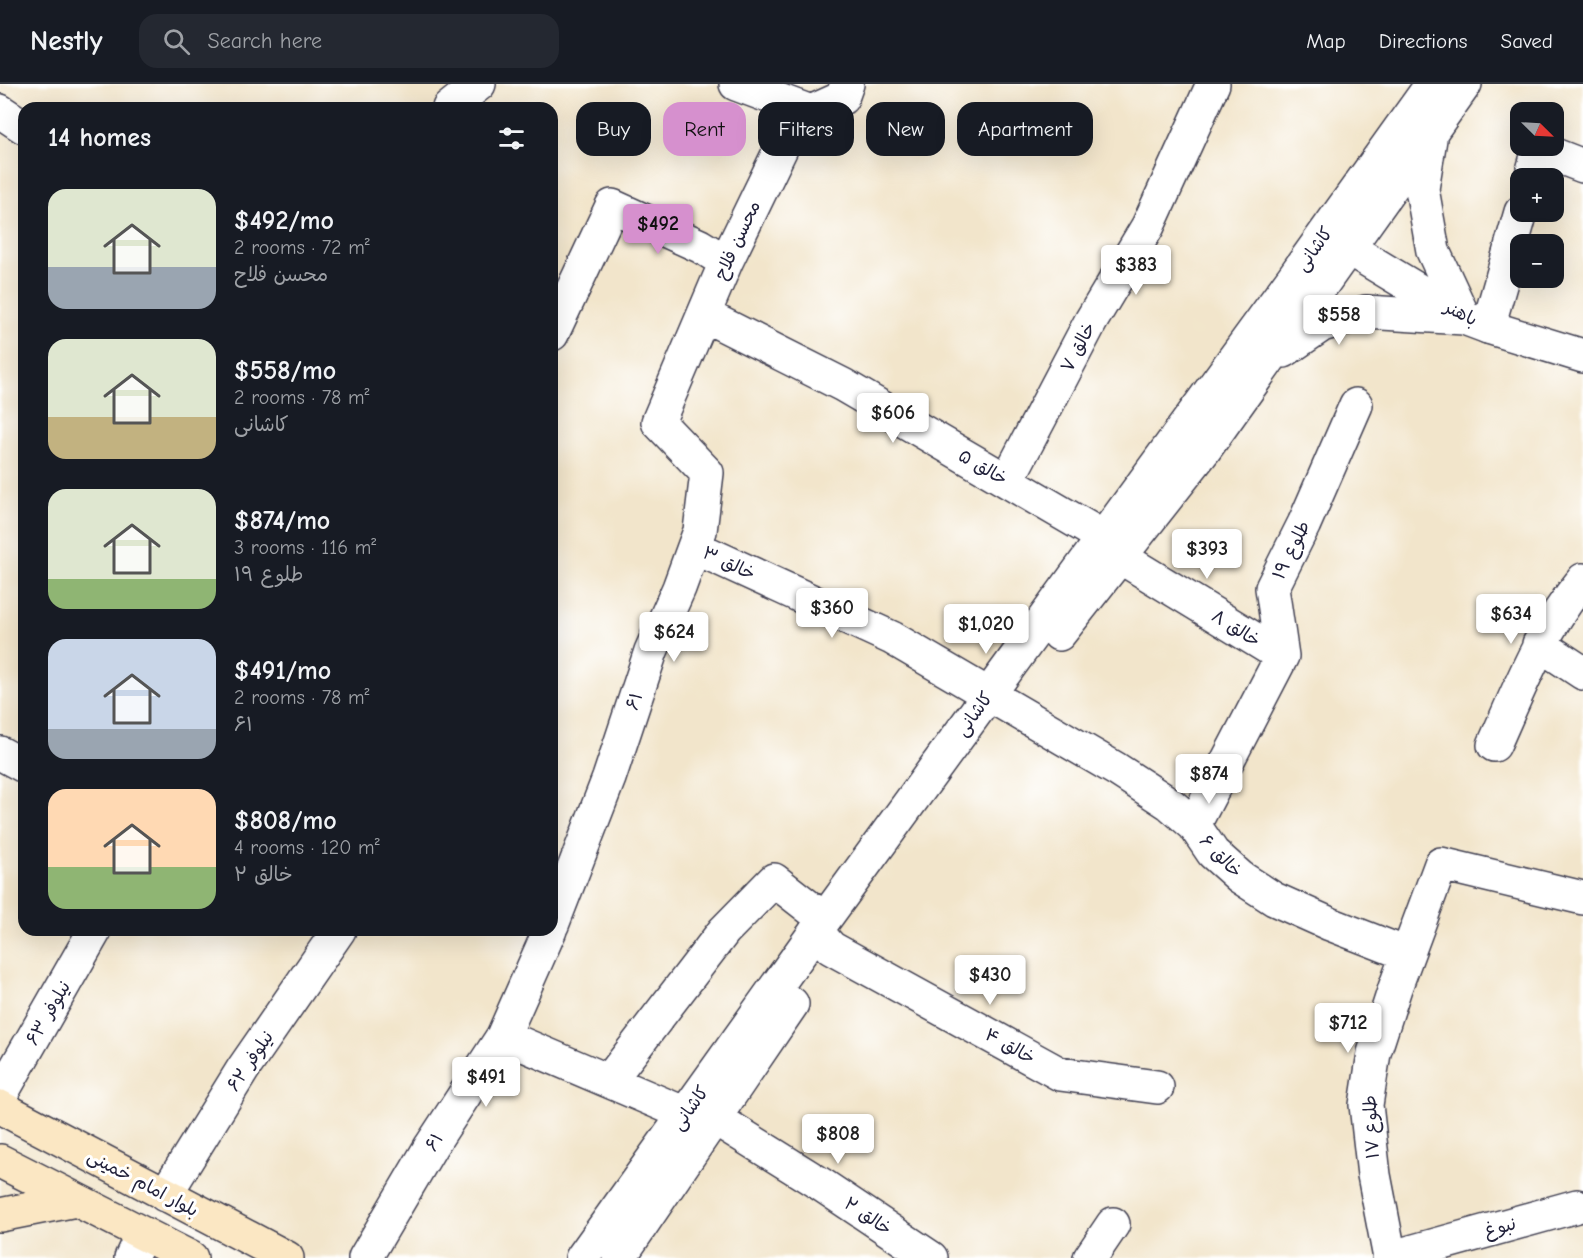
<!DOCTYPE html>
<meta charset="utf-8">
<style>
:root{--surface:#171b24;--page:#242831;--text:#f1f3f6;--muted:#9ea1a6;--line:#363941;--accent:#d690ce}
body{margin:0;font-family:"Comic Neue","Playpen Sans Arabic",sans-serif;background:var(--page);color:var(--text);height:100vh;display:flex;flex-direction:column;font-size:22px;white-space:nowrap}
*{box-sizing:border-box;margin:0}
p{font-size:20px;color:var(--muted)}
.icon{flex:none;width:33px;height:33px;fill:none;stroke:currentColor;stroke-width:2;stroke-linecap:round;stroke-linejoin:round}
.map{position:relative;flex:1;overflow:hidden}
.sheet{position:absolute;left:18px;top:18px;width:540px;height:834px;display:flex;flex-direction:column;background:var(--surface);border-radius:18px;box-shadow:0 6px 24px #0002}
.sheet>*{flex:none}
.banner{position:absolute;left:576px;top:18px;width:570px;height:54px;display:flex;gap:12px}
.needle{width:39px;rotate:114deg}
.fabs{position:absolute;left:1510px;top:18px;display:grid;gap:12px}
.fabs a{display:grid;place-items:center;width:54px;height:54px;border-radius:12px;background:var(--surface);box-shadow:0 6px 24px #0002;font-size:30px}
.price{position:absolute;translate:-50% -51px;padding:0 14px;border-radius:6px;background:#fff;color:#222;font-size:20px;line-height:39px;filter:drop-shadow(0 2px 3px #0008)}
.price::after{content:'';position:absolute;left:50%;top:36px;width:18px;height:14px;margin-left:-9px;background:inherit;clip-path:polygon(0 0,100% 0,50% 100%)}
.price.current{background:var(--accent);color:#111}
ul{padding:0;list-style:none}
li{display:flex;align-items:center;gap:18px;height:150px;padding:0 30px}
li span{display:grid;place-items:center;flex:none;width:168px;height:120px;border-radius:18px;color:#555}
li>.icon{margin-inline-start:auto}
span .icon{width:72px;height:72px;fill:#fffc;stroke-width:1}
li b{font-size:26px}
h2{display:flex;justify-content:space-between;align-items:center;height:72px;padding:0 30px;font-size:26px}
.pill{padding:0 21px;border-radius:18px;background:var(--surface);box-shadow:0 6px 24px #0002;font-size:21px;line-height:54px}
.pill.current{background:var(--accent);color:#111}
header{display:flex;align-items:center;gap:36px;box-sizing:border-box;height:84px;padding:0 30px;background:var(--surface);border-bottom:2px solid var(--line)}
header strong{font-size:28px}
nav{display:flex;gap:33px;margin-inline-start:auto;font-size:21px}
.search{width:420px;height:54px;background:var(--page);display:flex;align-items:center;gap:15px;box-sizing:border-box;padding:0 21px;border-radius:18px;color:var(--muted);font-size:22px}
.map>svg:first-child{display:block}
.lines{fill:none;stroke-linecap:round;stroke-linejoin:round}
.minor-casing{stroke:#413f51;stroke-width:36}
.tertiary-casing{stroke:#413f51;stroke-width:36}
.secondary-casing{stroke:#413f51;stroke-width:36}
.minor{stroke:#fff;stroke-width:33}
.tertiary{stroke:#fff;stroke-width:33}
.secondary{stroke:#fbe7c3;stroke-width:33}
.labels{text-anchor:middle;stroke-width:6;stroke-linejoin:round;paint-order:stroke}
.street-label{font-size:18px;fill:#22223b;stroke:#fff}
</style>
<header>
<strong>Nestly</strong>
<div class="search"><svg class="icon" aria-label="search" viewBox="0 0 24 24"><circle cx="10" cy="10" r="6"/><path d="M15 15l6 6"/></svg>Search here</div>
<nav><a>Map</a><a>Directions</a><a>Saved</a></nav>
</header>
<div class="map">
<svg width="1583" height="1174" viewBox="0 0 1583 1174">
<rect width="100%" height="100%" fill="#fff"/>
<filter id="ink" filterUnits="userSpaceOnUse"><feTurbulence type="fractalNoise" baseFrequency=".0167" numOctaves="2"/><feDisplacementMap in="SourceGraphic" scale="12" xChannelSelector="R" yChannelSelector="G"/><feConvolveMatrix kernelMatrix="1 2 1 2 8 2 1 2 1" color-interpolation-filters="sRGB"/></filter>
<filter id="wash" filterUnits="userSpaceOnUse"><feTurbulence type="fractalNoise" baseFrequency=".008" numOctaves="4" result="noise"/><feDisplacementMap in="SourceGraphic" scale="24" xChannelSelector="R" yChannelSelector="G"/><feGaussianBlur stdDeviation="1.35" result="paint"/><feColorMatrix in="noise" values="0 0 0 0 0 0 0 0 0 0 0 0 0 0 0 0 0 1.4 0 .05"/><feComposite in="paint" operator="in"/></filter>
<g filter="url(#wash)">
<rect width="100%" height="100%" fill="#f2e5cb"/>
</g>
<g filter="url(#ink)">
<g class="lines">
<defs>
<path id="minor" d="M736 0 811 28
M449 24 479 0
M0 27 24 43
M1531 94 1539 65 1583 82
M704 231 843 301 1103 453 1120 473 1282 572
M1488 243 1521 128
M552 250 612 122 700 162 726 178
M1007 397 1091 237 1148 142 1213 0
M694 463 892 554 1116 685 1170 720 1194 741 1213 769 1240 793 1274 815 1330 840 1407 870
M1539 560 1583 589
M1494 661C1520 603 1542 545 1583 496
M0 669 24 682
M1194 741 1282 572 1272 504 1304 440 1356 321
M552 841 609 694 651 567 679 504 694 463 700 447 707 389 658 338 726 178 789 48 811 28 842 14 847 0
M816 847 831 864 1060 990 1157 1003
M503 952 686 1030 713 1033 822 1101 931 1174
M609 997 724 847 774 796 824 835
M0 1012 95 846
M165 1111 243 985 339 846
M131 1174 142 1150
M365 1174 431 1062 503 952 550 846
M1090 1174 1113 1140
M1389 1174 1577 1122
M1390 1174 1374 1091 1366 1021 1374 969 1395 904 1441 780 1583 814"/>
<path id="tertiary" d="M1348 164 1464 234 1488 243 1583 272
M1284 267 1322 241 1366 228 1464 234 1433 167 1422 105 1430 55
M1059 550 1205 365 1465 0
M582 1174 816 847 1293 194 1432 0
M619 1174 792 920"/>
<path id="secondary" d="M0 1023 287 1174
M0 1077 191 1174
M0 1131 76 1116"/>
</defs>
<!-- minor casing -->
<use href="#minor" class="minor-casing"/>
<!-- tertiary casing -->
<use href="#tertiary" class="tertiary-casing"/>
<!-- secondary casing -->
<use href="#secondary" class="secondary-casing"/>
<!-- minor -->
<use href="#minor" class="minor"/>
<!-- tertiary -->
<use href="#tertiary" class="tertiary"/>
<!-- secondary -->
<use href="#secondary" class="secondary"/>
</g>
</g>
<g class="labels">
<!-- street labels -->
<g class="street-label">
<text transform="translate(737 156) rotate(-65)" y="6">محسن فلاح</text>
<text transform="translate(1314 165) rotate(-54)" y="6">کاشانی</text>
<text transform="translate(1461 229) rotate(27)" y="6">باهنر</text>
<text transform="translate(1078 263) rotate(-62)" y="6">خالق ۷</text>
<text transform="translate(983 383) rotate(30)" y="6">خالق ۵</text>
<text transform="translate(1291 466) rotate(-64)" y="6">طلوع ۱۹</text>
<text transform="translate(729 479) rotate(25)" y="6">خالق ۳</text>
<text transform="translate(1236 544) rotate(32)" y="6">خالق ۸</text>
<text transform="translate(634 617) rotate(-71)" y="6">۶۱</text>
<text transform="translate(974 630) rotate(-54)" y="6">کاشانی</text>
<text transform="translate(1221 772) rotate(46)" y="6">خالق ۶</text>
<text transform="translate(48 929) rotate(-60)" y="6">نیلوفر ۶۳</text>
<text transform="translate(1010 962) rotate(29)" y="6">خالق ۴</text>
<text transform="translate(250 977) rotate(-56)" y="6">نیلوفر ۶۲</text>
<text transform="translate(690 1024) rotate(-54)" y="6">کاشانی</text>
<text transform="translate(1371 1043) rotate(-93)" y="6">طلوع ۱۷</text>
<text transform="translate(434 1058) rotate(-58)" y="6">۶۱</text>
<text transform="translate(143 1099) rotate(28)" y="6">بلوار امام خمینی</text>
<text transform="translate(868 1132) rotate(34)" y="6">خالق ۲</text>
<text transform="translate(1500 1143) rotate(-15)" y="6">نبوغ</text>
</g>
</g>
</svg>
<div class="fabs">
<a><svg class="needle" viewBox="-14 -14 28 28"><path d="M0-13l5 13h-10z" fill="#e53935"/><path d="M0 13l5-13h-10z" fill="#9ea1a6"/></svg></a>
<a>+</a>
<a>−</a>
</div>
<b class="price current" style="left:658px;top:171px">$492</b>
<b class="price" style="left:1136px;top:212px">$383</b>
<b class="price" style="left:1339px;top:262px">$558</b>
<b class="price" style="left:893px;top:360px">$606</b>
<b class="price" style="left:1207px;top:496px">$393</b>
<b class="price" style="left:832px;top:555px">$360</b>
<b class="price" style="left:1511px;top:561px">$634</b>
<b class="price" style="left:986px;top:571px">$1,020</b>
<b class="price" style="left:674px;top:579px">$624</b>
<b class="price" style="left:1209px;top:721px">$874</b>
<b class="price" style="left:990px;top:922px">$430</b>
<b class="price" style="left:1348px;top:970px">$712</b>
<b class="price" style="left:486px;top:1024px">$491</b>
<b class="price" style="left:838px;top:1081px">$808</b>
<div class="banner">
<a class="pill">Buy</a>
<a class="pill current">Rent</a>
<a class="pill">Filters</a>
<a class="pill">New</a>
<a class="pill">Apartment</a>
</div>
<section class="sheet">
<h2>14 homes<svg class="icon" aria-label="filters" viewBox="0 0 24 24"><path d="M4 7h16M4 17h16"/><circle cx="9" cy="7" r="2"/><circle cx="15" cy="17" r="2"/></svg></h2>
<ul>
<li><span style="background:linear-gradient(#dfe7d0 65%,#9aa5b1 0)"><svg class="icon" aria-label="home" viewBox="0 0 24 24"><path d="M3 11l9-7 9 7M6 9v11h12V9"/></svg></span><div><b>$492/mo</b><p>2 rooms · 72 m²</p><p>محسن فلاح</p></div></li>
<li><span style="background:linear-gradient(#dfe7d0 65%,#c2b280 0)"><svg class="icon" aria-label="home" viewBox="0 0 24 24"><path d="M3 11l9-7 9 7M6 9v11h12V9"/></svg></span><div><b>$558/mo</b><p>2 rooms · 78 m²</p><p>کاشانی</p></div></li>
<li><span style="background:linear-gradient(#dfe7d0 75%,#8fb573 0)"><svg class="icon" aria-label="home" viewBox="0 0 24 24"><path d="M3 11l9-7 9 7M6 9v11h12V9"/></svg></span><div><b>$874/mo</b><p>3 rooms · 116 m²</p><p>طلوع ۱۹</p></div></li>
<li><span style="background:linear-gradient(#c9d6e8 75%,#9aa5b1 0)"><svg class="icon" aria-label="home" viewBox="0 0 24 24"><path d="M3 11l9-7 9 7M6 9v11h12V9"/></svg></span><div><b>$491/mo</b><p>2 rooms · 78 m²</p><p>۶۱</p></div></li>
<li><span style="background:linear-gradient(#ffd9b3 65%,#8fb573 0)"><svg class="icon" aria-label="home" viewBox="0 0 24 24"><path d="M3 11l9-7 9 7M6 9v11h12V9"/></svg></span><div><b>$808/mo</b><p>4 rooms · 120 m²</p><p>خالق ۲</p></div></li>
</ul>
</section>
</div>
